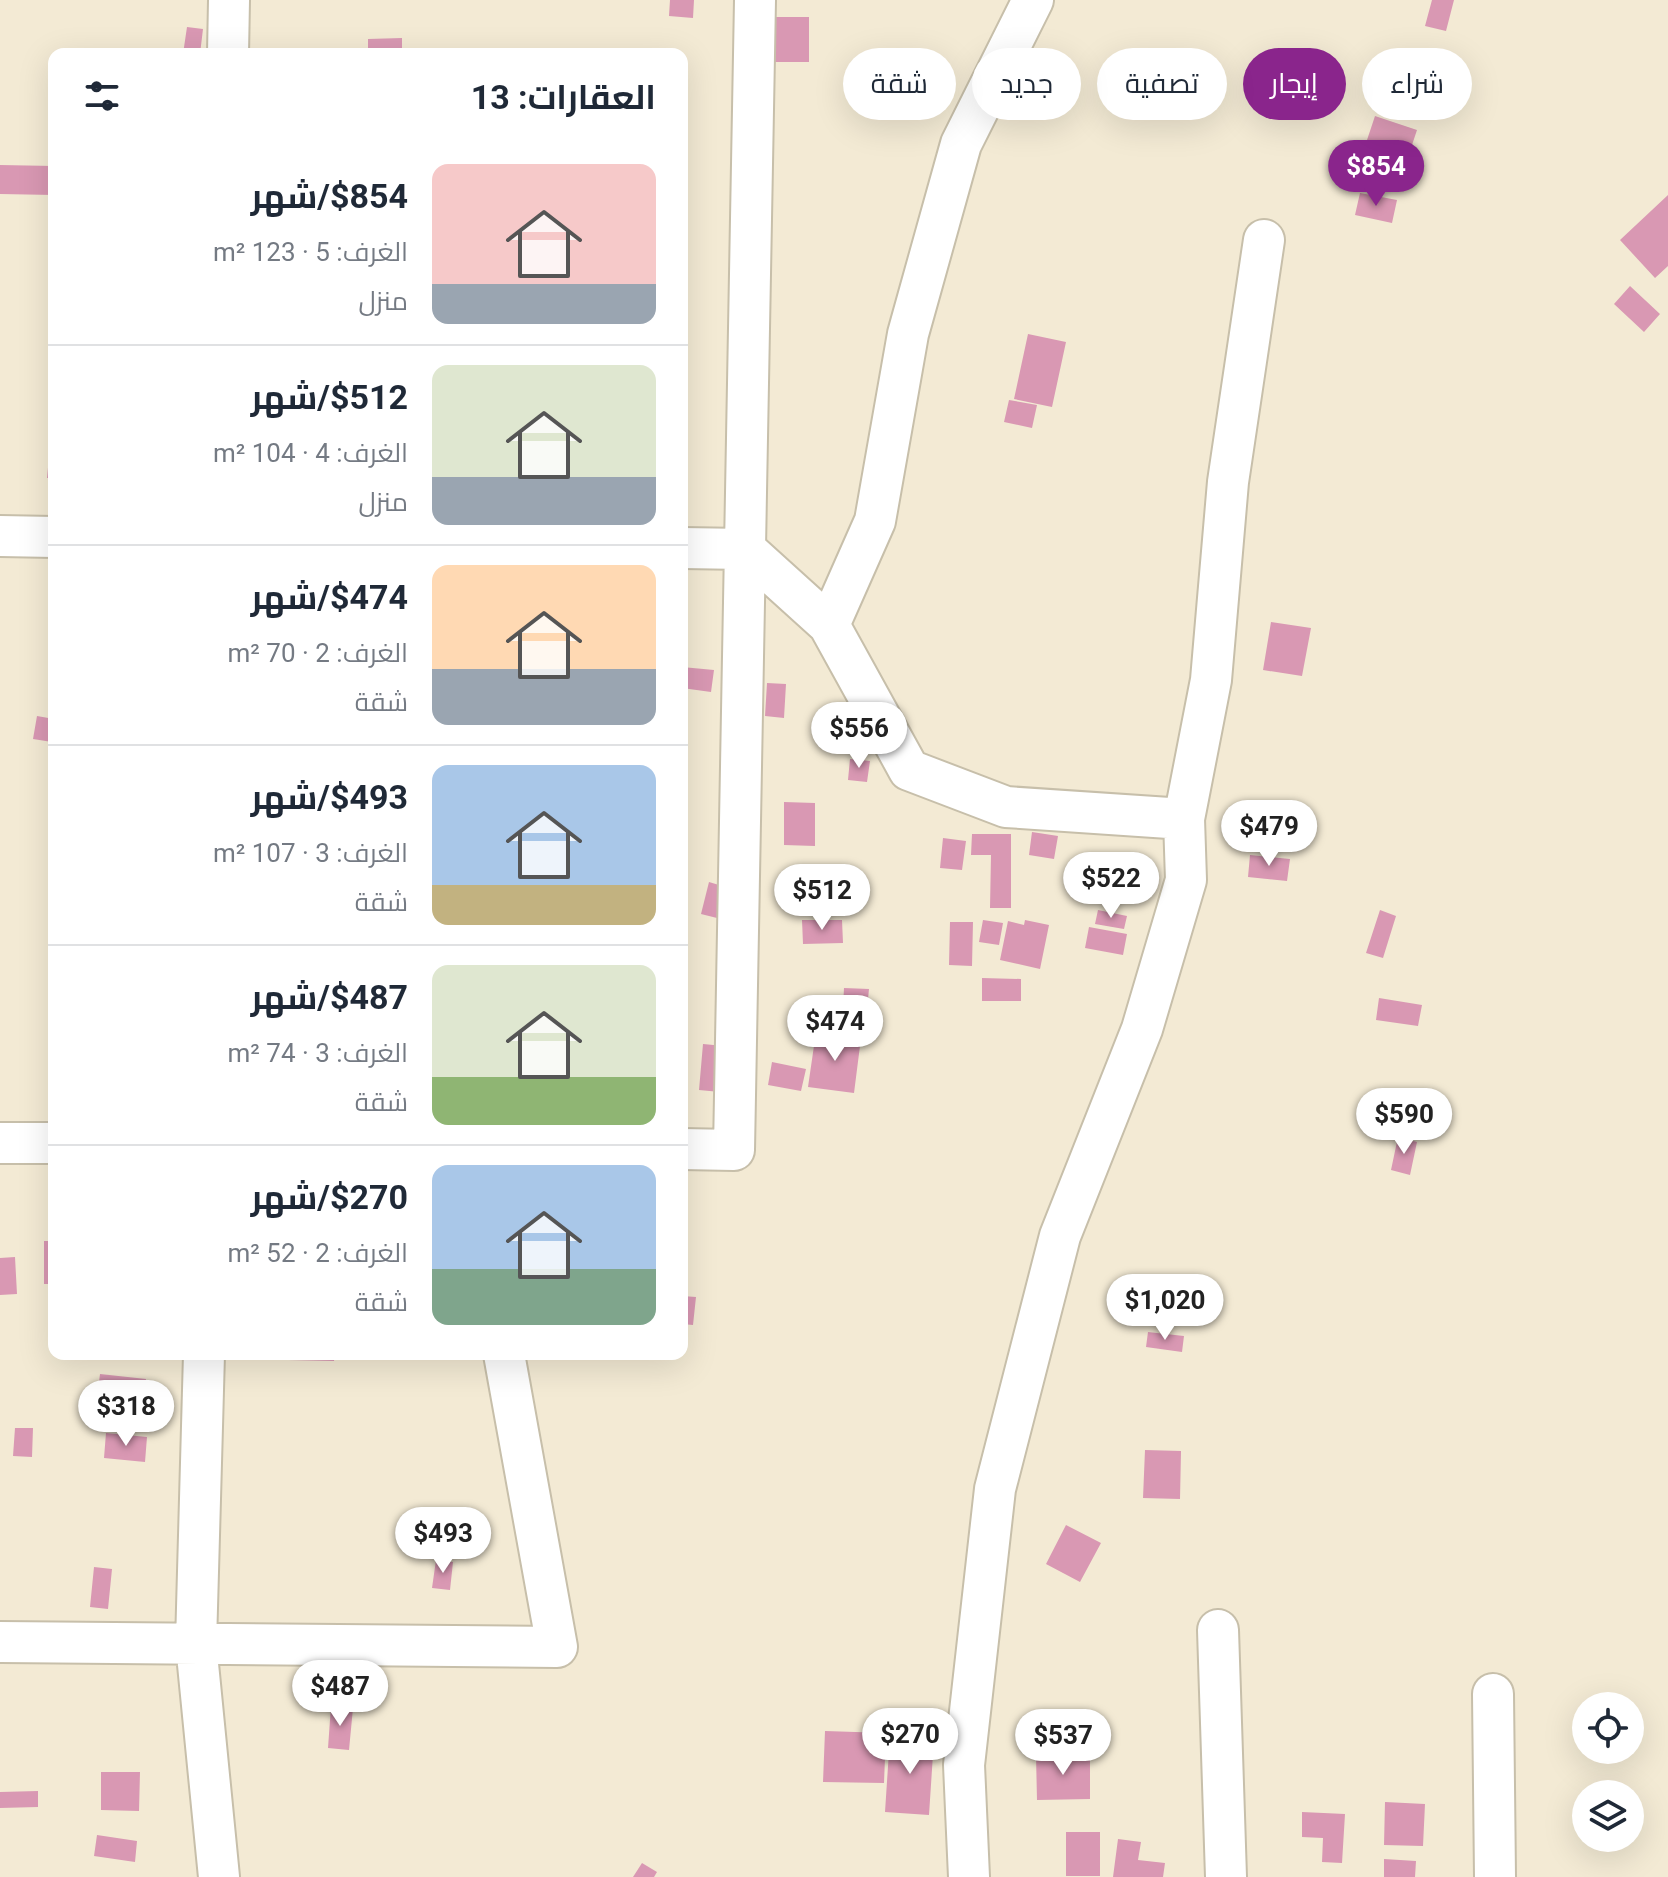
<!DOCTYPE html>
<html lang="ar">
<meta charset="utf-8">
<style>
:root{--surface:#fff;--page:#f6f6f7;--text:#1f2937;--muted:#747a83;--line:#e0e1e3;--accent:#8a258c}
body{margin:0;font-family:Roboto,Cairo,sans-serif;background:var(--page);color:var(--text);direction:rtl;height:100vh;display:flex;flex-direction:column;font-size:30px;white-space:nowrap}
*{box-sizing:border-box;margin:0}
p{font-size:26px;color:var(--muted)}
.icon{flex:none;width:44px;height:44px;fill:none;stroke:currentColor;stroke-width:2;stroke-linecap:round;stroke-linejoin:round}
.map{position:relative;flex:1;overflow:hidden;direction:ltr}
.sheet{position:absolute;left:48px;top:48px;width:640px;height:1312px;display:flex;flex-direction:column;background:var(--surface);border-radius:16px;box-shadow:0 8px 32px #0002;direction:rtl}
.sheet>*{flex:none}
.banner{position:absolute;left:712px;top:48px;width:760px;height:72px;direction:rtl;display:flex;gap:16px}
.buttons{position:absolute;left:1572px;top:1692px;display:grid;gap:16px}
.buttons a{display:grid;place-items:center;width:72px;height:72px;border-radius:50%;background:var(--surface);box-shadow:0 8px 32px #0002;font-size:40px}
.price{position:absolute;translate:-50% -68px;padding:0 18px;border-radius:28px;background:#fff;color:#222;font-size:26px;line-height:52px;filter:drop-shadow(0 2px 4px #0008)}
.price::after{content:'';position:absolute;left:50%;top:48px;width:24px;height:18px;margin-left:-12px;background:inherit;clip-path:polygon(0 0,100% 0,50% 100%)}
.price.selected{background:var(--accent);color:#fff}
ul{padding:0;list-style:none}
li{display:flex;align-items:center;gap:24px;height:200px;padding:0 32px}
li+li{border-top:2px solid var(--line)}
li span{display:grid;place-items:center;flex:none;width:224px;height:160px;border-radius:16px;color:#555}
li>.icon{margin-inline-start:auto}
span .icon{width:96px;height:96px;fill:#fffc;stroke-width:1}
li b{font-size:34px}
h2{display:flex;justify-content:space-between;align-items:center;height:96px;padding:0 32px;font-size:34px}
.chip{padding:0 28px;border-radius:36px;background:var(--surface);box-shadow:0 8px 32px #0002;font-size:28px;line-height:72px}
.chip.selected{background:var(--accent);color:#fff}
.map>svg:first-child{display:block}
.building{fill:#d998b3}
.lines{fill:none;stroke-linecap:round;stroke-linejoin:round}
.street-casing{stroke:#c7bfaa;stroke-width:44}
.street{stroke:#fff;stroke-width:40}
</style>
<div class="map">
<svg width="1668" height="1877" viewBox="0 0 1668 1877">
<rect width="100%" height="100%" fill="#f3ead4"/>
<!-- building -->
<path class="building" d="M670 0H694L693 18 669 16Z
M1432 0H1454L1446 31 1425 26Z
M774 17H809V62H774Z
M187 27 203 29 200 54H183Z
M402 38V54H368V39Z
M1375 116 1417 130 1404 169 1362 155Z
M0 165 54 166V195L0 194Z
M1360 193 1397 200 1392 223 1355 215Z
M1668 195V266L1655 278 1620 240Z
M1630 286 1660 314 1644 332 1614 304Z
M1028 334 1066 342 1052 407 1014 399Z
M1009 400 1037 405 1032 428 1004 422Z
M51 436H54V478H47Z
M1271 622 1311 628 1302 676 1263 670Z
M682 667 714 670 711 692 682 688Z
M767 683 786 684 784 718 765 716Z
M37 716 54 719 52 742 33 739Z
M850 759 870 761 867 782 848 780Z
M784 802 815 803V846L784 845Z
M1032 832 1058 836 1054 859 1029 855Z
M972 834H1011V908H990L991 855H971Z
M943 838 966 841 962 870 940 868Z
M1250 855 1290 859 1287 881 1248 877Z
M709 882 729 888 721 919 701 914Z
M1098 910 1127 916 1124 929 1095 924Z
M1380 910 1396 916 1383 958 1366 953Z
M802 920H842L843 943 803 944Z
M983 920 1003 923 999 945 979 942Z
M1025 920 1049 925 1040 969 1000 960 1008 921 1024 925Z
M950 922H973L972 966 949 965Z
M1089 927 1127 934 1123 955 1085 948Z
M982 978 1021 979V1001H982Z
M844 988 869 989 867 1009 843 1007Z
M1379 998 1422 1005 1418 1026 1376 1020Z
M816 1032 861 1038 854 1093 808 1087Z
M703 1044 724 1046 720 1092 699 1090Z
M772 1062 806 1069 801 1091 768 1085Z
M1398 1137 1417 1142 1410 1175 1391 1170Z
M44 1241H54V1284H44Z
M15 1257 17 1294 0 1295V1258Z
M682 1296 696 1297 693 1325 682 1324Z
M1148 1332 1184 1336 1182 1352 1146 1347Z
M289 1354H335L334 1361 288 1360Z
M100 1374 146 1379 143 1403 97 1398Z
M15 1428H33L32 1457 13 1456Z
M106 1433 147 1437 145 1462 104 1458Z
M1145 1450 1181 1451 1180 1499 1143 1498Z
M1066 1525 1101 1543 1080 1582 1046 1564Z
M436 1560 453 1562 450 1590 432 1588Z
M94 1567 112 1569 108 1609 90 1607Z
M331 1706 353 1708 349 1750 328 1748Z
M825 1731 886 1733 884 1783 823 1782Z
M890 1736 934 1739 929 1815 885 1812Z
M1090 1754V1799L1037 1800 1036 1755Z
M101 1772H140L139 1811 101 1810Z
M38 1791V1807L0 1808V1792Z
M1385 1802 1425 1804 1423 1846 1384 1845Z
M1302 1812 1345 1814 1342 1863 1322 1862 1323 1838 1302 1837Z
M1066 1832H1100V1876H1066Z
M97 1835 137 1841 135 1862 94 1856Z
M1118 1839 1141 1842 1138 1860 1165 1863 1163 1877H1113Z
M1384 1859 1416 1861 1415 1877H1384Z
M642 1863 657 1872 654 1877H633Z"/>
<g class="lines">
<defs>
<path id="street" d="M228 54 229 0
M0 536 54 537
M682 548 745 549 829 625 909 770 1006 807 1184 819
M829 625 875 521 908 334 961 144 1033 0
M0 1143H54
M682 1149 734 1150 755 0
M204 1354 196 1644 219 1877
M1218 1630 1226 1877
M0 1642 557 1647 504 1354
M1493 1694 1495 1877
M969 1877 964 1765 995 1489 1060 1236 1142 1029 1186 880 1184 819 1211 680 1228 482 1264 240"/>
</defs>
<!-- street casing -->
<use href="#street" class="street-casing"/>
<!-- street -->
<use href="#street" class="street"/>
</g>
</svg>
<div class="buttons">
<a><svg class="icon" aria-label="locate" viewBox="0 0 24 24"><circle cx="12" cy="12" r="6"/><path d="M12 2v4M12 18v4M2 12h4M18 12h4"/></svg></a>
<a><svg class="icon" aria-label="layers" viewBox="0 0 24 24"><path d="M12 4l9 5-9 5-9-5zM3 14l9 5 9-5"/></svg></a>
</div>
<b class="price selected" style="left:1376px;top:208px">$854</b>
<b class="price" style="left:859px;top:770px">$556</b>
<b class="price" style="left:1269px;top:868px">$479</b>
<b class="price" style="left:1111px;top:920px">$522</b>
<b class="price" style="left:822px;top:932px">$512</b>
<b class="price" style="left:835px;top:1063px">$474</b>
<b class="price" style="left:1404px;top:1156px">$590</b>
<b class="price" style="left:1165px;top:1342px">$1,020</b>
<b class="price" style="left:126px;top:1448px">$318</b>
<b class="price" style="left:443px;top:1575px">$493</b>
<b class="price" style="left:340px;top:1728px">$487</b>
<b class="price" style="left:910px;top:1776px">$270</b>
<b class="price" style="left:1063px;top:1777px">$537</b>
<div class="banner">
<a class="chip">شراء</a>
<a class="chip selected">إيجار</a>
<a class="chip">تصفية</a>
<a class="chip">جديد</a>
<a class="chip">شقة</a>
</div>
<section class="sheet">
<h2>العقارات: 13<svg class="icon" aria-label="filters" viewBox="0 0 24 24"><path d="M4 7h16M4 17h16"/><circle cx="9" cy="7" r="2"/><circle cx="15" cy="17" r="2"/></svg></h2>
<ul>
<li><span style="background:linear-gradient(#f6c9c9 75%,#9aa5b1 0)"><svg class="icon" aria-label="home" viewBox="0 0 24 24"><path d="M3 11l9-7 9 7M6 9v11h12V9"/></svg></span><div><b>$854/شهر</b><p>الغرف: 5 · 123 m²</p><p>منزل</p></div></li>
<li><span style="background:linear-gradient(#dfe7d0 70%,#9aa5b1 0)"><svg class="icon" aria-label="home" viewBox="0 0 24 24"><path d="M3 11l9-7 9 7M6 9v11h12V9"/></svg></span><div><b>$512/شهر</b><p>الغرف: 4 · 104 m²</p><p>منزل</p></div></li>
<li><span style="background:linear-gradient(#ffd9b3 65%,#9aa5b1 0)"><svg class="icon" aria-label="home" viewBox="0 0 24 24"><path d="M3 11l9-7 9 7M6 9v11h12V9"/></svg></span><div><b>$474/شهر</b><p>الغرف: 2 · 70 m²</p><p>شقة</p></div></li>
<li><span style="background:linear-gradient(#a9c7e8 75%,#c2b280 0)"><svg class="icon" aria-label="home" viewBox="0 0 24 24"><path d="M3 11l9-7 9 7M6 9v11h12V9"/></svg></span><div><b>$493/شهر</b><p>الغرف: 3 · 107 m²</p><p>شقة</p></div></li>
<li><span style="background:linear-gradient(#dfe7d0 70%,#8fb573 0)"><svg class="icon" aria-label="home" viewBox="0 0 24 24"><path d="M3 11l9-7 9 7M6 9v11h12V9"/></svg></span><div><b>$487/شهر</b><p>الغرف: 3 · 74 m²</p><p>شقة</p></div></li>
<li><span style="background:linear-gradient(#a9c7e8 65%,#7fa58c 0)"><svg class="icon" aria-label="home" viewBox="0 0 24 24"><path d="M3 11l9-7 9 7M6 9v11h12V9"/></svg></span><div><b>$270/شهر</b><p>الغرف: 2 · 52 m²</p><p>شقة</p></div></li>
</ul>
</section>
</div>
